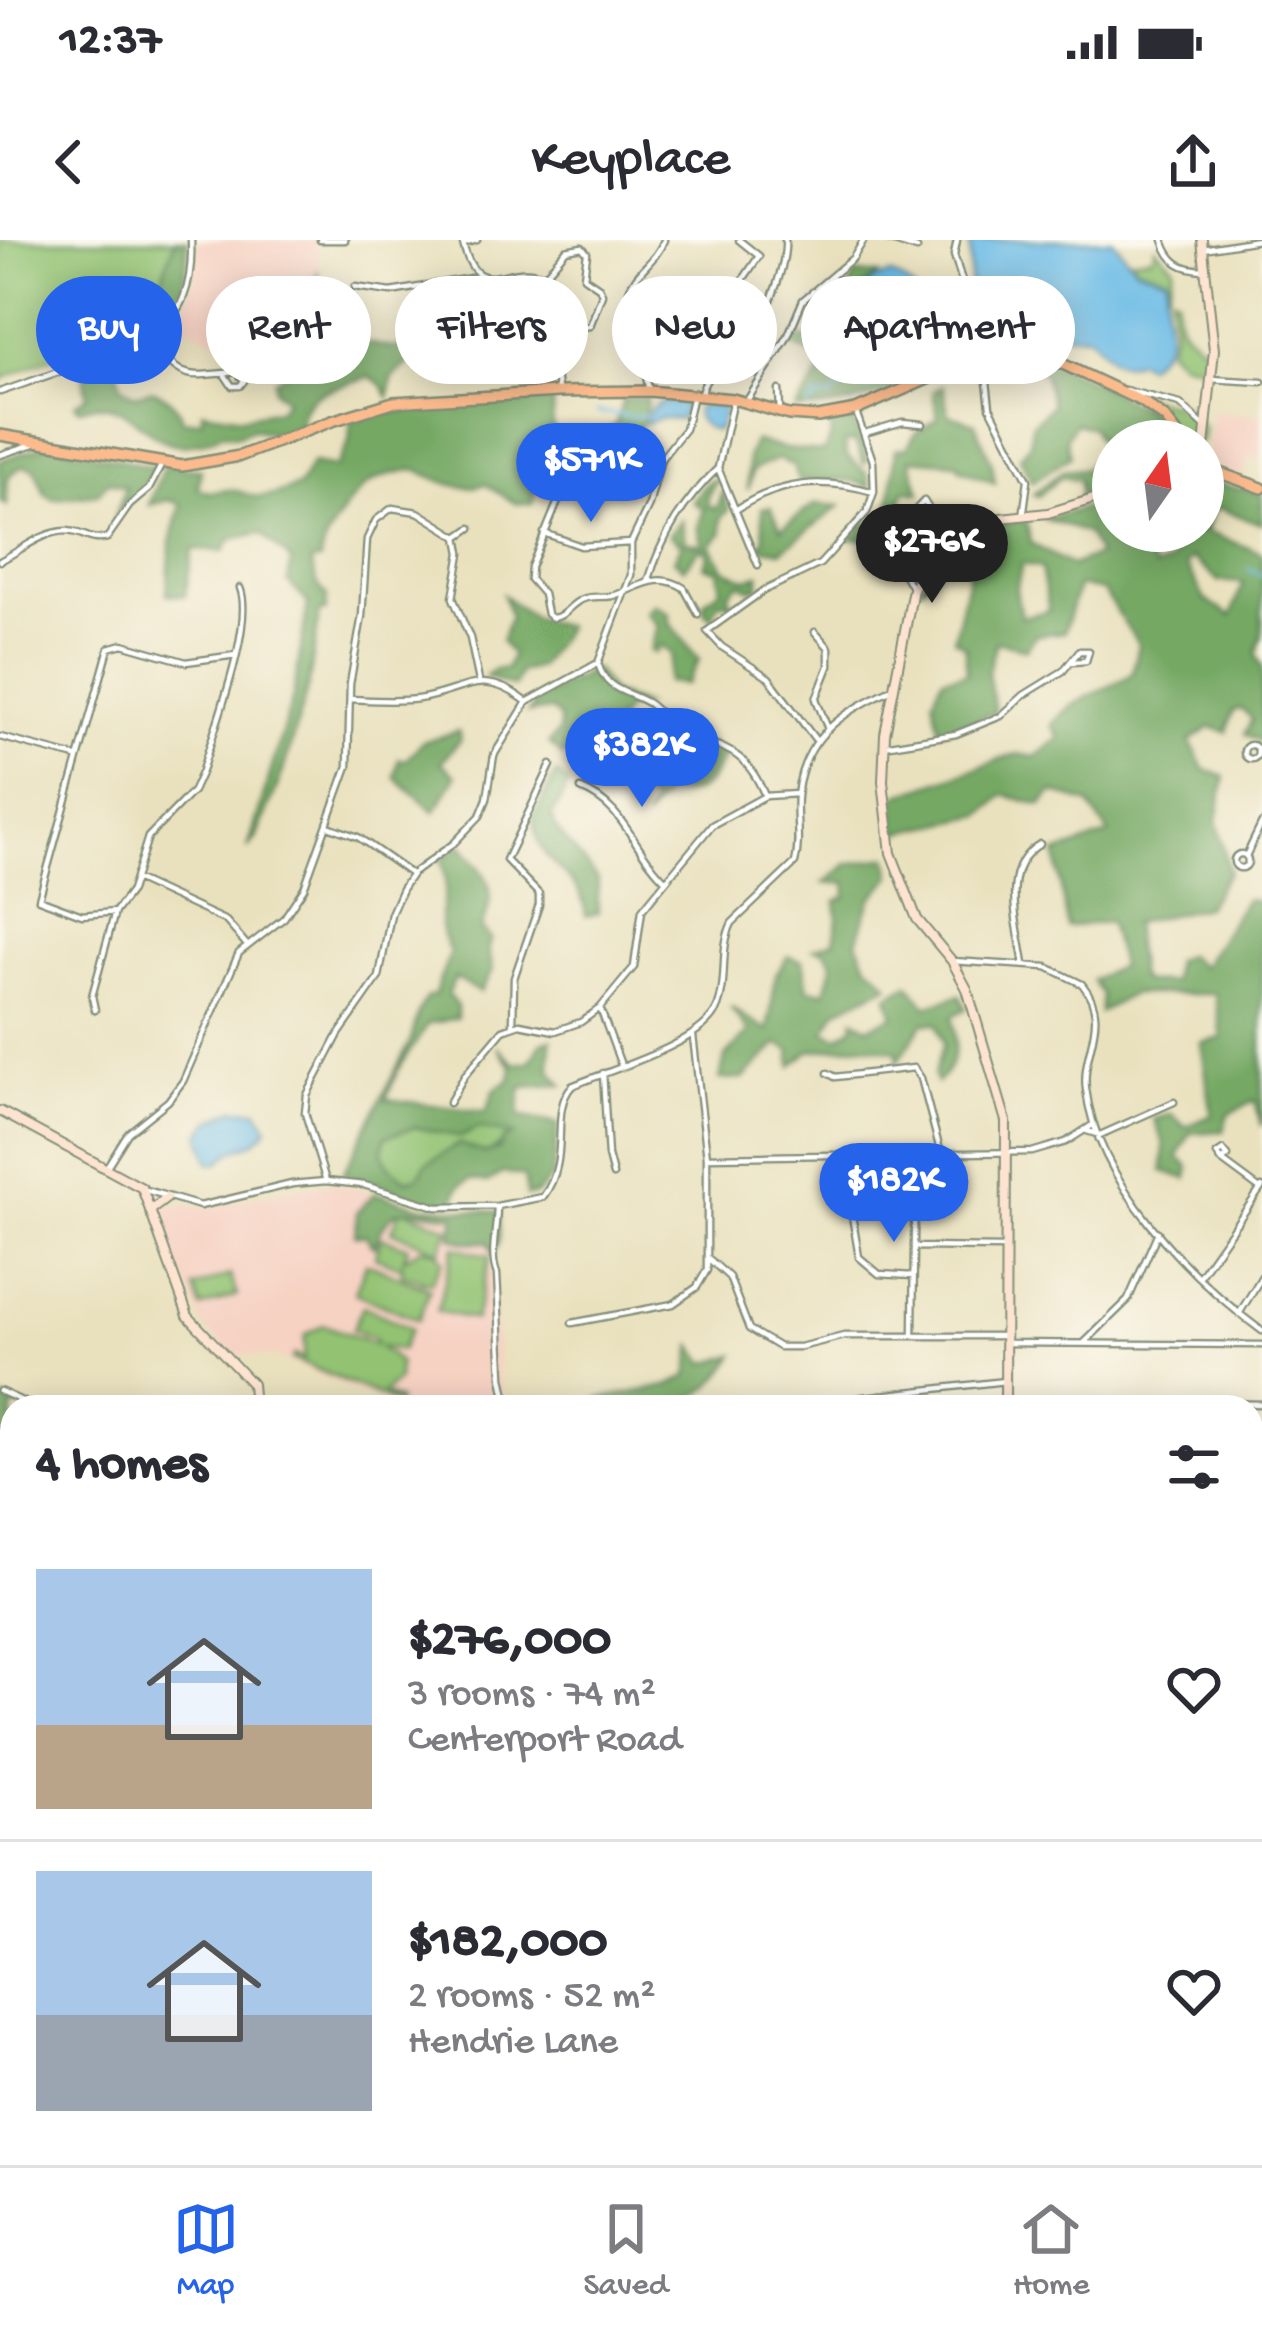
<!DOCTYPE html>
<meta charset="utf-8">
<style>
:root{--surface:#fff;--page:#f7f7f7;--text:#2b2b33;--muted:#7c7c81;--line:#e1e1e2;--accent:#2563eb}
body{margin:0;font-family:"Gochi Hand",sans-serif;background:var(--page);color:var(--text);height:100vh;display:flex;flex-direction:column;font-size:45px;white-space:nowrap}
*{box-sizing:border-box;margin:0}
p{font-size:39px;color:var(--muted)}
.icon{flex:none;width:66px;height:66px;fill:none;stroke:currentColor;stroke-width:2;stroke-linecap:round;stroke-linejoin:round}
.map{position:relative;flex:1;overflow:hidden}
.panel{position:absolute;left:0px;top:1155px;width:1263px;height:771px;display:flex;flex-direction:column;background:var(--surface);border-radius:36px 36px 0 0;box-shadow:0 6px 30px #0003}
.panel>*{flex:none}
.guide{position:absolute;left:36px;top:36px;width:1191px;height:108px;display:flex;gap:24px}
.needle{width:78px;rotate:14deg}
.tools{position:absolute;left:1092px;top:180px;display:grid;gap:24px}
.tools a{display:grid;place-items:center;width:132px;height:132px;border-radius:50%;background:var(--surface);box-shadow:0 6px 30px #0003;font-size:60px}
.price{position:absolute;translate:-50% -102px;padding:0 27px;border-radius:42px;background:var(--accent);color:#fff;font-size:39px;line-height:78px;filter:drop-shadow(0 3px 6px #0008)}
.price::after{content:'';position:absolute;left:50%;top:72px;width:36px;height:27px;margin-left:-18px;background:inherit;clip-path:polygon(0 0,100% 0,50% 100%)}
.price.current{background:#222;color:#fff}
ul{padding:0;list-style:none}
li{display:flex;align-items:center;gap:36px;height:300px;padding:0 36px}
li+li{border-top:3px solid var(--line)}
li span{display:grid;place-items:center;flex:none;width:336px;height:240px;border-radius:0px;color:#555}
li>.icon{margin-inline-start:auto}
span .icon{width:144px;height:144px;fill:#fffc;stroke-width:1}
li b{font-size:51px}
h2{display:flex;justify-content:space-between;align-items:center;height:144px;padding:0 36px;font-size:51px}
.tag{padding:0 42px;border-radius:54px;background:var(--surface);box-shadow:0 6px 30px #0003;font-size:42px;line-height:108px}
.tag.current{background:var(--accent);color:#fff}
.status{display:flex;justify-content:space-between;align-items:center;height:84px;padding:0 60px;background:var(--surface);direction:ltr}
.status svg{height:33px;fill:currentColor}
header{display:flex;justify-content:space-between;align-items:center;height:156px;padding:0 36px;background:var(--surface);font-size:54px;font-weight:600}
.dock{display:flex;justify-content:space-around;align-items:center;height:168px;border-top:3px solid var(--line);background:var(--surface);font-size:33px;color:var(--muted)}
.dock a{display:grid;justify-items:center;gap:6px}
.dock .current{color:var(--accent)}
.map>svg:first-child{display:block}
.built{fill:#f6d2c3}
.green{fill:#92c272;stroke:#588053;stroke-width:3}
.forest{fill:#75a864;stroke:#4a724c;stroke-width:3;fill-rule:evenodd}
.water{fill:#6bbbe6;stroke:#457c8d;stroke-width:3}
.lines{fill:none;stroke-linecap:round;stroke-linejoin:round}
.stream{stroke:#6bbbe6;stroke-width:3}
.street-casing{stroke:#848f79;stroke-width:9}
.secondary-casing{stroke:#848f79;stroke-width:12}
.primary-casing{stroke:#848f79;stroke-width:14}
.street{stroke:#fff;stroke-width:4.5}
.secondary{stroke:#fde4d1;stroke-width:8}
.primary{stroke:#fbbb8d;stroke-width:9}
.rail{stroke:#1f3d34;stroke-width:3;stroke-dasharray:18 9;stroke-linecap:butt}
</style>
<div class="status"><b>12:37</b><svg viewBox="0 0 49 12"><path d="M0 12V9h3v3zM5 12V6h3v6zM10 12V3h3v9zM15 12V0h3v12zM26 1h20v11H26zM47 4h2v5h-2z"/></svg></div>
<header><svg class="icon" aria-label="back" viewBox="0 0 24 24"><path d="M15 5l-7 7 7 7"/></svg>Keyplace<svg class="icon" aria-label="share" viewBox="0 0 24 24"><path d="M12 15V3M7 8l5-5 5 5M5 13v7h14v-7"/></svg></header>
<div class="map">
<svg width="1262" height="1925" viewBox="0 0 1262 1925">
<rect width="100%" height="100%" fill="#fbf7ec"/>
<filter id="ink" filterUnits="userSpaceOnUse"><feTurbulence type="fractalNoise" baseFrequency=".00833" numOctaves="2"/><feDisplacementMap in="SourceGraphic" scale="24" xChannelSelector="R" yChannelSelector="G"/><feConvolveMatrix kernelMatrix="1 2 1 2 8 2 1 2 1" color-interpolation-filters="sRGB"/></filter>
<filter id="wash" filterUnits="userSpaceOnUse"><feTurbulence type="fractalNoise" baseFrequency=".004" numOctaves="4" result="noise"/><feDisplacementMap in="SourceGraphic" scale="48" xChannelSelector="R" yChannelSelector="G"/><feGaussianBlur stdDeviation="2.7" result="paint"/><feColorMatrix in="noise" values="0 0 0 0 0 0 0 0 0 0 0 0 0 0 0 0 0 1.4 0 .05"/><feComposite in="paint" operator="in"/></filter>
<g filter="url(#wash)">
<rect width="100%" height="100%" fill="#e9e1be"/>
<!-- built -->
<path class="built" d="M197 0H317L324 82 291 113 240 107 176 85 195 40Z
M1212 172 1262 176V212L1260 219 1249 217 1242 238 1212 229 1206 222Z
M332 944 350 945 422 968 460 972 496 969 490 1019 494 1032 499 1137 507 1167H393L277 1117 232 1114 203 1086 158 974 161 966H213L299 947Z
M1262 1397V1582L1251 1585V1414Z"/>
<!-- green -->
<path class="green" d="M0 0H179L175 20 146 75 0 140Z
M1155 7 1174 26 1168 52 1167 36 1137 27 1131 19 1153 16Z
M1171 54 1177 57C1176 91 1183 89 1208 110L1206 127 1181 122 1168 109 1173 92Z
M1128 151 1186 168 1203 188 1202 201H1185Z
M415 887 461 897 477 888 518 894 486 914 459 904 426 924 418 937 406 940C389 927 378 919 385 897Z
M401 968 449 988 440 1011 392 991Z
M382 997 408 1007 404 1018 422 1008 436 1011 443 1020 431 1043 402 1034V1024L400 1027 375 1017Z
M454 1007 490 1016 475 1080 437 1071Z
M366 1023 430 1049 418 1080 355 1053Z
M230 1035 237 1055 201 1068 194 1048Z
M363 1066 411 1089 401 1110 379 1106 399 1122 398 1140 383 1153 399 1161 398 1164 292 1119 294 1115 304 1119 305 1095 324 1085 375 1104V1099L353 1089Z"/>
<!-- forest -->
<path class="forest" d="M175 0H187C190 88 145 106 67 121L68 110 108 85 139 73 159 46Z
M318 33 325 80 330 88 361 91 365 103 393 108 421 104 431 90 469 85 476 102 491 97 503 78 508 56 521 83 535 101V123L442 134 443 127 434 116 418 113 392 139 389 157 381 144 369 137C340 149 299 147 301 188L277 195 253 189 235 196 223 193C145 236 142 146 79 169L75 164 87 156 83 128 115 117 121 145 134 155 152 150C169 157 177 164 183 181L202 180V171L242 177 279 170 286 159 275 150V140L289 132 288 116 261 110V107L276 105C282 71 302 62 318 33Z
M855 34 878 35 859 50C862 63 860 77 863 90 866 102 888 130 900 135L915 130 936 114H942L935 132C888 152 849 171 796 169L820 134V119L792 105 793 98 826 101 833 126 844 130 851 115 845 62Z
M976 58 1010 94 1035 97 1023 98 1033 109 988 106 982 97 972 61Z
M658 92 681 98 704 92 710 101C700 126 693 129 668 135L671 117Z
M1013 114C1054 117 1154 167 1178 201H1143L1135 197 1129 201H1113V249L1074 263 1080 255 1079 240 1061 237 1038 256 1033 254 1062 231 1084 229 1104 211 1091 187 1075 183 1066 198 1070 216 1032 242 1020 217 1030 204 1032 184 1052 165 1043 133 1025 123 990 128 991 119Z
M943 146 948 174 975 183 992 224 995 243 960 229 957 223 910 219 920 253 905 251 899 267 910 271 889 299H850L867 282 878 289 890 269 896 209 907 208 916 192 938 178 933 152Z
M552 157 553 194 566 202 600 194 615 185 624 159 647 158C646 229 575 190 545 227 538 236 535 253 532 264L515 263 485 244C461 253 437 240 416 229 400 232 384 234 370 243 352 254 320 301 320 321L311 322 317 343 327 357 326 371 320 372 309 443 282 534 256 599 248 609 293 457 308 363 288 342 291 321 261 293 231 299 224 311 193 309 185 356 167 354 171 302 181 264 168 260 149 265 164 226 201 229 198 248C212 255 214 251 228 250 237 249 248 256 258 257 271 258 287 250 299 246L312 223 336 227 349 202 351 182 373 173Z
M853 180 868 219 864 224 855 201 845 202 846 215 868 235 870 247 850 240 798 241 794 226 778 219 753 230 748 250V216L754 201 786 209 823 212 830 200 832 183Z
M49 204 155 227C148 250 126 259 114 280L126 247 109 241 97 254 54 259 45 254 35 229 23 225 8 237 7 265 0 262V220Z
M718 239 709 253 707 265 717 269 723 251 729 270 721 278 722 294 710 305 725 329 747 339 759 334V347L751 349 739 343 728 354 733 365 719 361 712 377 704 372V362L721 349 718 330 704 326 708 317 705 309 699 310 684 328 674 320 682 304 669 295 681 280 686 302 703 305 698 287 704 269 693 262 706 243Z
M1215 243 1262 254V284L1215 267 1206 292 1262 313V395L1256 415 1262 427V502L1245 494 1252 479 1241 468 1233 471 1227 492 1211 487 1190 501 1204 529 1225 537 1217 580 1229 631 1206 667 1133 683 1139 738 1144 742H1172L1174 721 1187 715 1202 727 1246 659 1262 663V886L1255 861 1228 874 1223 891 1190 893 1178 917 1189 927 1187 939 1163 931 1164 905 1154 879 1172 874 1185 887 1212 875 1201 803 1222 798 1215 754H1132L1100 772 1101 755 1092 740 1120 726 1109 682 1067 687 1056 614 1109 594 1089 564 1053 552 1042 565 1004 555 982 575 897 593 893 557 1017 514 1035 517 1060 498 1052 485C1073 457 1103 453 1132 434L1139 405 1103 351 1078 346 1064 392 1036 395 1026 409 996 401 988 432 995 473 940 491 933 459 943 437 967 433 965 406 954 399 971 323 951 316 920 349 948 293 957 303H978L986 284 1026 281 1031 303 1072 326 1098 315 1087 293 1045 279 1105 262 1108 298 1136 299 1155 328 1170 322 1186 294 1184 291H1203V265ZM1192 318 1219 341 1243 343 1231 376 1205 360 1186 324ZM1022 324 1041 328 1049 371 1021 377 1016 350Z
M815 264 840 266 781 311 759 307 764 299 762 268 771 267 781 289Z
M503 355 533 378 566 387 539 427 520 432 514 447 486 437 495 429H506L512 415 501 402 510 376Z
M654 364 669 373 670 383 699 420 686 444 667 442 672 415 661 405 655 413 650 411 658 386 646 372Z
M595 429 611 452 643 465 629 467 614 485 640 498 644 507 660 517 671 538 688 532 707 504 725 515C707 546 704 557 666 553L645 579 652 562 631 544 635 532 632 524 614 512 607 544 593 545 596 520 588 509 574 508 562 516 549 503 559 492 560 478 551 470 528 473 540 458Z
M458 491 461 499 441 522 456 536 435 572 395 537 399 519 406 520 422 502Z
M556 533 569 544 552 576 556 589 598 639V673L586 676C581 635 555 635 540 605 536 597 535 585 533 577Z
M461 605C488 638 500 646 481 688L491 699 488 708 493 730 480 752 455 738 448 755 457 766V778L428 784 398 830 386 859 486 872 495 849 510 840 512 827 497 806 515 824 530 822 542 802 551 799 550 830 563 845 522 847 518 876 558 884 553 935 537 954 527 956 524 936 502 933 488 942 471 939 459 946 454 962 431 961 343 934 411 800 419 771 427 757 435 755C439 739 446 727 450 712 427 669 456 663 441 619ZM415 887 461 897 477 888 515 895 503 899 499 909 486 913 459 904 426 924 418 937 407 940C389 928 378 919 385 897Z
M888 617 892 636 871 659 857 701 866 722 889 745 837 770 825 791 838 797 853 787 854 779 868 787 894 776 888 756 909 744 926 766 960 755 966 769 952 776C958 801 957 825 937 843L934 836 944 803 937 783H923L898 822 897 811 862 805 809 811 792 826 790 810 778 804 743 839H720L725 817 749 792 730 767 768 791 776 735 788 716 803 721 808 749 825 752 833 723 825 711 814 708 834 701 838 679 836 661 846 657 847 643H825L848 624Z
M375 953 423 967 500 972 499 1002 494 1014 488 1002H464L451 997 455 975C414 975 392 952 375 1006L370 1004 367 996 355 995 357 972Z
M693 1106 706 1123 735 1115C700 1176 656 1167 594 1167L598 1159 668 1146 688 1136Z
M0 1158 22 1167H12V1290H0V1256L4 1257 9 1249 1 1243 0 1233Z
M12 1583V1610L3 1629 10 1651 0 1653V1585Z
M402 1914H460L452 1925H399Z"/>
<!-- water -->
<path class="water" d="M970 0H1113L1136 28 1166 37C1167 48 1165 59 1166 69 1170 102 1171 101 1147 125L1136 120C1115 132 1104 110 1089 95L1012 92 970 46Z
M891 35C916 43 943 83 939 109L914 128 900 132C892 126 871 102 868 93 864 82 865 63 863 51L874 40Z
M686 161 682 179 660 178 646 184C648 161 666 160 686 161Z
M705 165H726L718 190C708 192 694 179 696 169Z
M234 869 258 870 268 888C249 913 236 902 219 923H210L200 894 210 882Z"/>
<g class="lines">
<!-- stream -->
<path class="stream" d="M808 167 814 164 815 157 830 158 849 140 859 141 888 122
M597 172 632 177 648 175
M1249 329 1262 336"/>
</g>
</g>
<g filter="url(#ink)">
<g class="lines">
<defs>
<path id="street" d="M320 0H345
M462 0C478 68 507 18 544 36L558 149
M888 0 917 9
M957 0 954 15 983 109 990 167 1028 240 1023 277
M1163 0C1170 23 1182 29 1205 30
M463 4 477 0
M1203 9 1258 0
M544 36 566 10 582 7 587 13 584 37 599 47 602 54 590 86 554 90
M355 47 391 52 482 36
M632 65 670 66 738 47 759 16 739 0
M148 101C189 143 183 136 237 132L244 141 240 146H232L224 134
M1210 139 1262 142
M779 150 780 173
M1125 150 1180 164 1205 187
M649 151 629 51C635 31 656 22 664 0
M0 152 148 101C184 74 193 44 191 0
M701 154C707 125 740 114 756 90 769 71 787 22 785 0
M692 159 685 189 661 219 649 265 631 303V335L598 423C606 452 626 450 648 463 659 470 665 482 677 489 719 511 743 502 765 556
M733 159 718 228 758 325
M746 162 787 98 803 60 853 18 864 0
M865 193 902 182 923 184
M0 215 34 204
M656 237 629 235 588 254H561L531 327 530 339 543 354 547 374 552 378C566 377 569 364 583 359 593 355 602 358 612 356 638 349 656 330 684 348L698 374
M737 269C781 240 824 238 874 252
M544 293 581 306 631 303
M458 297 471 288
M0 321C20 311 43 291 67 291 83 292 90 302 107 298L130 265 149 249 162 224
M648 342C662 295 684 261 718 228
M913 349C887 307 890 296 924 261L942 290
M815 392 829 408V426L816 459 828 489
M350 459C372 460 396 462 418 459 465 452 481 426 527 462
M0 497 76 517
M815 499 769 438 722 407 707 391 763 351 820 324 867 272 874 252 873 221 856 172
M1244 512a7 7 0 1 1 14 0a7 7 0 1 1-14 0Z
M884 506 956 494 1001 476 1024 455 1063 431 1079 411H1089L1086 421 1073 422
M581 549C626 567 632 609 665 640
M328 586 358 597 411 634
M1234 621a7 7 0 1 1 14 0a7 7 0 1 1-14 0Z
M1246 616 1262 583
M135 639 226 681 246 704
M115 672 82 675 39 659 109 408 123 404 186 422 236 415
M952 721 1047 727 1082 744C1112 781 1081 810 1086 849 1097 943 1190 1038 1262 1091
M1024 725C1019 686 998 628 1040 604
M600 768 621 825
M95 770 92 756 115 672 131 651 148 597 193 551 202 531C213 491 255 384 240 348
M513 784 514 738 539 665V654L506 620 551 525
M603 833 608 916 613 935
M828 833 835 837 914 828 921 838 941 914
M449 863 465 835 503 790 520 784 555 791 581 782 600 768 634 727 642 670 712 585 765 556 797 554
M1087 891 1100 895 1174 862
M1223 910 1228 916 1222 921 1217 914Z
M842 916 859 1017 879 1034 913 1036
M707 917 1032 912 1066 902 1094 884
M1222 921 1260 949
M106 928 128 893 168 861 183 841 239 713 284 678 304 648 348 526 350 444 362 376 367 299 376 280 392 268 418 272 458 297 461 313 453 358 470 398 479 441
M326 941 305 873 307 855 339 794 379 737 391 674 402 649 412 634 453 604 480 576 487 559 494 515 527 462 598 423
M146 950 200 966 292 944 326 941 364 945 437 967 497 966 543 957C573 916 548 873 572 846 609 830 705 804 718 766 728 740 719 709 732 683L795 623C801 601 795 578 797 556 803 496 844 471 894 448
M497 966C497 989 489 1014 497 1034L502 1137 508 1167
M915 1007 1006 1008
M708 1018 729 1037 749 1089 779 1107H800L844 1096H1005
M1200 1035 1262 947
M1239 1074 1262 1036
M572 1083 673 1064 697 1047 707 1030V917L693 796
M913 1095 915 914
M1005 1103 1262 1105
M1084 1103 1128 1060 1158 992
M0 1151 35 1167
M1005 1162 1190 1164
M817 1167 863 1157 1005 1141
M1212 1167V1163L1262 1164
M1251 1211H1262
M1251 1255H1262
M0 1295 12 1294
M1251 1325H1262
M1251 1409 1262 1394
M0 1434 12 1401
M0 1540 12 1544
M0 1683 12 1680
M0 1814 12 1815
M0 1896H12
M44 1914 46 1925
M127 1914 129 1925
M256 1914 266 1925
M859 1914 887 1925
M503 1925 510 1914
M608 1925 611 1914
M672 1925 675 1914
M790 1925 794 1914
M1060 1925 1064 1914
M1184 1925 1262 1916"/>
<path id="secondary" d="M1202 0 1214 110 1203 216
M0 871 142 948 188 1076 252 1144 254 1167
M151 970 167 958
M1005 1167 1006 881 967 749 952 721 917 679 891 613 883 541 885 494 913 349 942 290 962 282 1048 273 1113 253
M1251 1591 1262 1588
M0 1730 12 1728
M1251 1871 1262 1869
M986 1914 993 1925
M888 1925 892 1914"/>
<path id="primary" d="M0 195 182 226 240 216 332 181 393 162 559 152 649 151 733 159 789 175 818 177 856 170 983 115 1011 108 1054 120 1143 162 1165 178 1183 201
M1203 227 1262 248"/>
</defs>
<!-- street casing -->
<use href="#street" class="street-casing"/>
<!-- secondary casing -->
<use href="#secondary" class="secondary-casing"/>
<!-- primary casing -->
<use href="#primary" class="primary-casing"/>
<!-- street -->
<use href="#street" class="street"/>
<!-- secondary -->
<use href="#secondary" class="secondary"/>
<!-- primary -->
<use href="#primary" class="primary"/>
<!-- rail -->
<path class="rail" d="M1251 1355 1262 1354
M0 1578 12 1576"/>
</g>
</g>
</svg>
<div class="tools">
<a><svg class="needle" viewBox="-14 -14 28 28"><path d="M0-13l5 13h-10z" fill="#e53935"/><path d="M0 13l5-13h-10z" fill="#7c7c81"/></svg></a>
</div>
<b class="price" style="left:591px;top:285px">$571K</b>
<b class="price current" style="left:932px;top:366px">$276K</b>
<b class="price" style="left:642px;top:570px">$382K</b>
<b class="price" style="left:894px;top:1005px">$182K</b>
<div class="guide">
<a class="tag current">Buy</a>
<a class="tag">Rent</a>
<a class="tag">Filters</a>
<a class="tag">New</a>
<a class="tag">Apartment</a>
</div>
<section class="panel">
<h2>4 homes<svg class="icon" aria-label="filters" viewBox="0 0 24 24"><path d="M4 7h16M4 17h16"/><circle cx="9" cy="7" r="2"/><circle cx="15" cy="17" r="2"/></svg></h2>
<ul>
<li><span style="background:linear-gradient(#a9c7e8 65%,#b9a48a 0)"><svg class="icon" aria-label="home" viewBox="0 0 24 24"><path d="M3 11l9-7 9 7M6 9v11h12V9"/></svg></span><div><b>$276,000</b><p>3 rooms · 74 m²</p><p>Centerport Road</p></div><svg class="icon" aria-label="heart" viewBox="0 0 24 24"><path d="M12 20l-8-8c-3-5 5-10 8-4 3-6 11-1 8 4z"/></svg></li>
<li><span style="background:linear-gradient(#a9c7e8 60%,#9aa5b1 0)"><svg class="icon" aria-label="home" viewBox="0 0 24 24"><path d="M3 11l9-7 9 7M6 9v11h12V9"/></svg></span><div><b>$182,000</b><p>2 rooms · 52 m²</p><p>Hendrie Lane</p></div><svg class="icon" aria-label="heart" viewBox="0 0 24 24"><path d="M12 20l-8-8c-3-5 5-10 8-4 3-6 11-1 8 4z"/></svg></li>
</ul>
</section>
</div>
<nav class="dock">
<a class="current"><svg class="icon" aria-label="map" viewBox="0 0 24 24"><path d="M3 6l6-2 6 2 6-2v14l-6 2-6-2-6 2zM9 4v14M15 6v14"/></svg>Map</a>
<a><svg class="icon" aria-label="saved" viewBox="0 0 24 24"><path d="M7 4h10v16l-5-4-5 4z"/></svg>Saved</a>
<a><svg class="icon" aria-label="home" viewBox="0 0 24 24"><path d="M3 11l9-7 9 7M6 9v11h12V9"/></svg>Home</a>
</nav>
